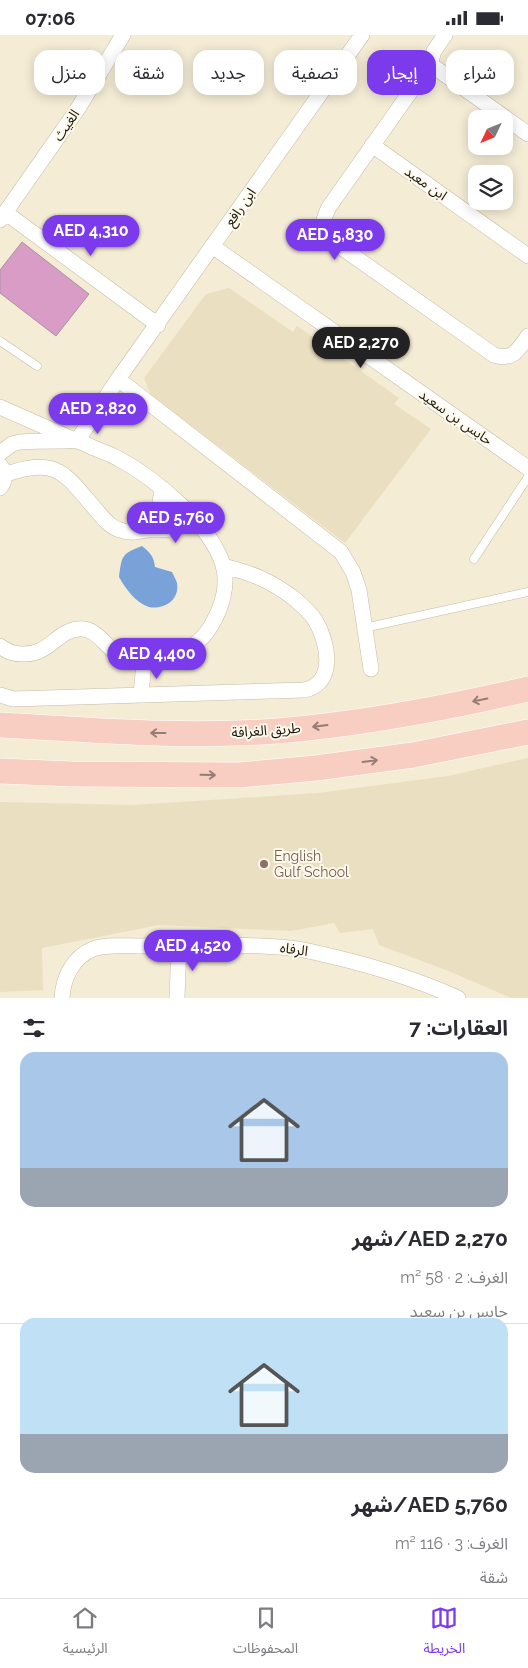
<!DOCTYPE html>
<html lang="ar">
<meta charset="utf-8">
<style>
:root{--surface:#fff;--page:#f2f2f3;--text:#2b2b33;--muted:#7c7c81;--line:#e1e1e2;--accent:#7c3aed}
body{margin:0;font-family:Raleway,"Noto Sans Arabic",sans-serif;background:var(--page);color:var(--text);direction:rtl;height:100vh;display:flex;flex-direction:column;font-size:19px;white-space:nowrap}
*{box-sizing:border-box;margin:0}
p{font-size:16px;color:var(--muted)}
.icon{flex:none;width:28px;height:28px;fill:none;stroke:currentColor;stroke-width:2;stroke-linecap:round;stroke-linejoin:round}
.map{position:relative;height:963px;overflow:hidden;direction:ltr}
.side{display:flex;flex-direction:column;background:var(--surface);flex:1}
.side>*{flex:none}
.banner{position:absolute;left:15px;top:15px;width:499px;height:45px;direction:rtl;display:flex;gap:10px}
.needle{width:32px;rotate:227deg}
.controls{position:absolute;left:468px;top:75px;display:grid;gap:10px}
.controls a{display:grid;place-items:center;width:45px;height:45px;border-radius:10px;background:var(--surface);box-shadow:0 2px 12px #0003;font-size:25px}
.price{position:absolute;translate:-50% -42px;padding:0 11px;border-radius:18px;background:var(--accent);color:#fff;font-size:16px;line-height:32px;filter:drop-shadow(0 1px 2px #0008)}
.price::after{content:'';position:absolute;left:50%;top:30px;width:15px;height:11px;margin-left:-8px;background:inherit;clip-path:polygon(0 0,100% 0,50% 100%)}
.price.on{background:#222;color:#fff}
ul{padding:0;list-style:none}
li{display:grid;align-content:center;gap:10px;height:265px;padding:0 20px}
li+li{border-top:1px solid var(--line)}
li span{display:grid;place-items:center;height:155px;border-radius:15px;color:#555}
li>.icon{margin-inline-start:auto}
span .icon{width:90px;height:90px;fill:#fffc;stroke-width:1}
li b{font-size:21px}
h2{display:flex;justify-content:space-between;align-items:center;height:60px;padding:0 20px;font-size:21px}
.chip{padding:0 18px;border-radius:15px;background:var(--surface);box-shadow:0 2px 12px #0003;font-size:18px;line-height:45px}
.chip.on{background:var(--accent);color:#fff}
.status{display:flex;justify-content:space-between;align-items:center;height:35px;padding:0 25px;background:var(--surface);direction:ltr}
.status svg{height:14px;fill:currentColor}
.menu{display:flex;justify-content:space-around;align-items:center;height:70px;border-top:1px solid var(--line);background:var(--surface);font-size:14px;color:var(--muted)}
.menu a{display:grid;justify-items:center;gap:2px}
.menu .on{color:var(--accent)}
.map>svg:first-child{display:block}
.built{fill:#eadfc1}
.water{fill:#79a2d9}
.building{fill:#d99cc6;stroke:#a893a1}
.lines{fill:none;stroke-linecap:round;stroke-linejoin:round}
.service-casing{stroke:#c3bba5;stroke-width:9}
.minor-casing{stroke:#c3bba5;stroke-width:16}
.trunk-casing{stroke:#fff;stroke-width:26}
.service{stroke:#fff;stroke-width:8}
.minor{stroke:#fff;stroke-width:15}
.trunk{stroke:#f8cec3;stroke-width:25}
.oneway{stroke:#967d74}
.education-dot{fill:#8d6e63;stroke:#fef9eb;stroke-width:2}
.labels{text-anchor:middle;stroke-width:4;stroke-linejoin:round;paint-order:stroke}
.street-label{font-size:14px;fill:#1e1b13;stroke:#fef9eb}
.education-label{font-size:14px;fill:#785e54;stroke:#fef9eb;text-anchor:start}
</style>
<div class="status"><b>07:06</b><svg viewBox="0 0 49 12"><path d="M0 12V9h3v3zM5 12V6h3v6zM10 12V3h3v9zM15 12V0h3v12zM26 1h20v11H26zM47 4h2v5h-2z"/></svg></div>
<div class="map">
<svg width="528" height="963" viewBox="0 0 528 963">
<rect width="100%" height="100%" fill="#f4ecd5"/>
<!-- built -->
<path class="built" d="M229 253 293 297 297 291 399 363 394 369 431 394 345 508 151 360 144 343 206 259Z
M528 723V963H511L446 935 379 910 373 894 340 898 334 888 291 896 159 890 42 913 43 955 0 957V767L133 770 318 758 448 741Z"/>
<!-- water -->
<path class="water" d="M142 511C150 517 154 522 155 532L172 537C174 541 176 545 177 548 180 565 164 575 149 572 136 568 125 553 119 542 122 521 121 519 142 511Z"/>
<!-- building -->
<path class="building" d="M22 207 89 259 56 301 0 258V235Z"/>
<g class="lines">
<defs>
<path id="service" d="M0 306 37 331
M474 524 528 442
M364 593 528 557"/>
<path id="minor" d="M445 0 434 16 430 29 329 172C323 184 321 191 328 203L494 320C513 326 518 315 528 301
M430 29 528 99
M372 110 528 221
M6 178 158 290
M0 185 77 75 123 0
M212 211 528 433
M118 344 341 517 353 537 359 555 371 634
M0 372 77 406 118 344 362 0
M0 418 12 409 20 407C34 406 48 406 62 406 67 406 72 405 77 406 83 407 89 411 94 413 103 417 111 419 119 424 155 443 211 490 223 530 229 551 221 574 211 591 201 608 178 624 158 626 144 628 127 626 115 617 103 608 95 592 78 594 56 596 49 621 21 619 13 619 6 616 0 611
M0 430C6 438 6 445 0 453
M4 440C58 421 64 438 97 476 104 484 110 492 120 495 134 500 139 495 150 495 169 495 178 495 194 484
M149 495 159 475 162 453
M0 660 13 664 304 655C337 649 328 606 315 585 310 577 303 571 296 565 272 546 252 538 223 531
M141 660 144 627
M62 963C63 943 73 922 93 914 107 909 127 911 142 911 173 909 203 910 234 910 260 911 287 911 313 917 363 928 412 942 458 963
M177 963 179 909"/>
<path id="trunk" d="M0 690C92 695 185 703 277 696 361 689 446 673 528 654
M0 736 72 739 239 740 316 733 413 720 528 697"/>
</defs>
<!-- service casing -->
<use href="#service" class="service-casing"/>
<!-- minor casing -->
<use href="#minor" class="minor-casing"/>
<!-- trunk casing -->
<use href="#trunk" class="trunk-casing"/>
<!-- service -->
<use href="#service" class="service"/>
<!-- minor -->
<use href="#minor" class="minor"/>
<!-- trunk -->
<use href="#trunk" class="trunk"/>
</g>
<!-- one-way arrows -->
<defs><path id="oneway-shaft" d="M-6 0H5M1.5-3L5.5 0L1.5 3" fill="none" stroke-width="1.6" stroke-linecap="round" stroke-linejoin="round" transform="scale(1.25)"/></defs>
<g class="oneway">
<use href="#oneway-shaft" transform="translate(480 665) rotate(169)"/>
<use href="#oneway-shaft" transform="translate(320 691) rotate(173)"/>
<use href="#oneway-shaft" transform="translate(158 698) rotate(-180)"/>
<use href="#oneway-shaft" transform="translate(370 726) rotate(-7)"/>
<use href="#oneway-shaft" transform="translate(208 740) rotate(1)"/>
</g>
<!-- markers -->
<circle class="education-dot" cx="264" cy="829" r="5"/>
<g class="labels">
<!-- street labels -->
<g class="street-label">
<text transform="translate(66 90) rotate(-56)" y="5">الغيث</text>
<text transform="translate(426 148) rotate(35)" y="5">ابن معبد</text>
<text transform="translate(240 172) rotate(-55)" y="5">ابن رافع</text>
<text transform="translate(456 382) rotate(35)" y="5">حابس بن سعيد</text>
<text transform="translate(266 695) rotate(-4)" y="5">طريق الغرافة</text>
<text transform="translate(294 914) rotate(8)" y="5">الرفاه</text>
</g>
<!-- education labels -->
<g class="education-label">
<text x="274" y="826">English<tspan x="274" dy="16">Gulf School</tspan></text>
</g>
</g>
</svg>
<div class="controls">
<a><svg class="needle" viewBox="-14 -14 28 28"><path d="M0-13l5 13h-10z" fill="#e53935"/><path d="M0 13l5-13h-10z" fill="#7c7c81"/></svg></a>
<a><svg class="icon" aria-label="layers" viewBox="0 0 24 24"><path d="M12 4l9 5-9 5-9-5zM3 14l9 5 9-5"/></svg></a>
</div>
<b class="price" style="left:91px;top:222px">AED 4,310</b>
<b class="price" style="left:335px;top:226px">AED 5,830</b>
<b class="price on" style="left:361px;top:334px">AED 2,270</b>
<b class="price" style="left:98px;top:400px">AED 2,820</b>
<b class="price" style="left:176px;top:509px">AED 5,760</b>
<b class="price" style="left:157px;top:645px">AED 4,400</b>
<b class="price" style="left:193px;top:937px">AED 4,520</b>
<div class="banner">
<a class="chip">شراء</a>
<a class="chip on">إيجار</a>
<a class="chip">تصفية</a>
<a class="chip">جديد</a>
<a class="chip">شقة</a>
<a class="chip">منزل</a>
</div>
</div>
<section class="side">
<h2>العقارات: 7<svg class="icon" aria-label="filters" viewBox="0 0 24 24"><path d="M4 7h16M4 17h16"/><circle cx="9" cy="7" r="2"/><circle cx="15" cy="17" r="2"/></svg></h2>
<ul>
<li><span style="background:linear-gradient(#a9c7e8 75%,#9aa5b1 0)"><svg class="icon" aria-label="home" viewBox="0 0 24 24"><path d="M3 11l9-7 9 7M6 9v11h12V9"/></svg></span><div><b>AED 2,270/شهر</b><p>الغرف: 2 · 58 m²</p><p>حابس بن سعيد</p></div></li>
<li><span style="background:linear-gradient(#bfe0f5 75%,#9aa5b1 0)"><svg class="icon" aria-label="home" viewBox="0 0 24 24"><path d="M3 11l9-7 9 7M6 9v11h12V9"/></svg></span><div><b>AED 5,760/شهر</b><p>الغرف: 3 · 116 m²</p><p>شقة</p></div></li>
</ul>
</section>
<nav class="menu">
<a class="on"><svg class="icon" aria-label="map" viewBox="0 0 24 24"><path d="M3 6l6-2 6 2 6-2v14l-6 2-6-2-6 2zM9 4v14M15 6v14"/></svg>الخريطة</a>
<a><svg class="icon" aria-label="saved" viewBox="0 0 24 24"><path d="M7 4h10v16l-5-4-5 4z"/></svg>المحفوظات</a>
<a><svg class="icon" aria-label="home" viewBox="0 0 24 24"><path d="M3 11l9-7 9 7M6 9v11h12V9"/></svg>الرئيسية</a>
</nav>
